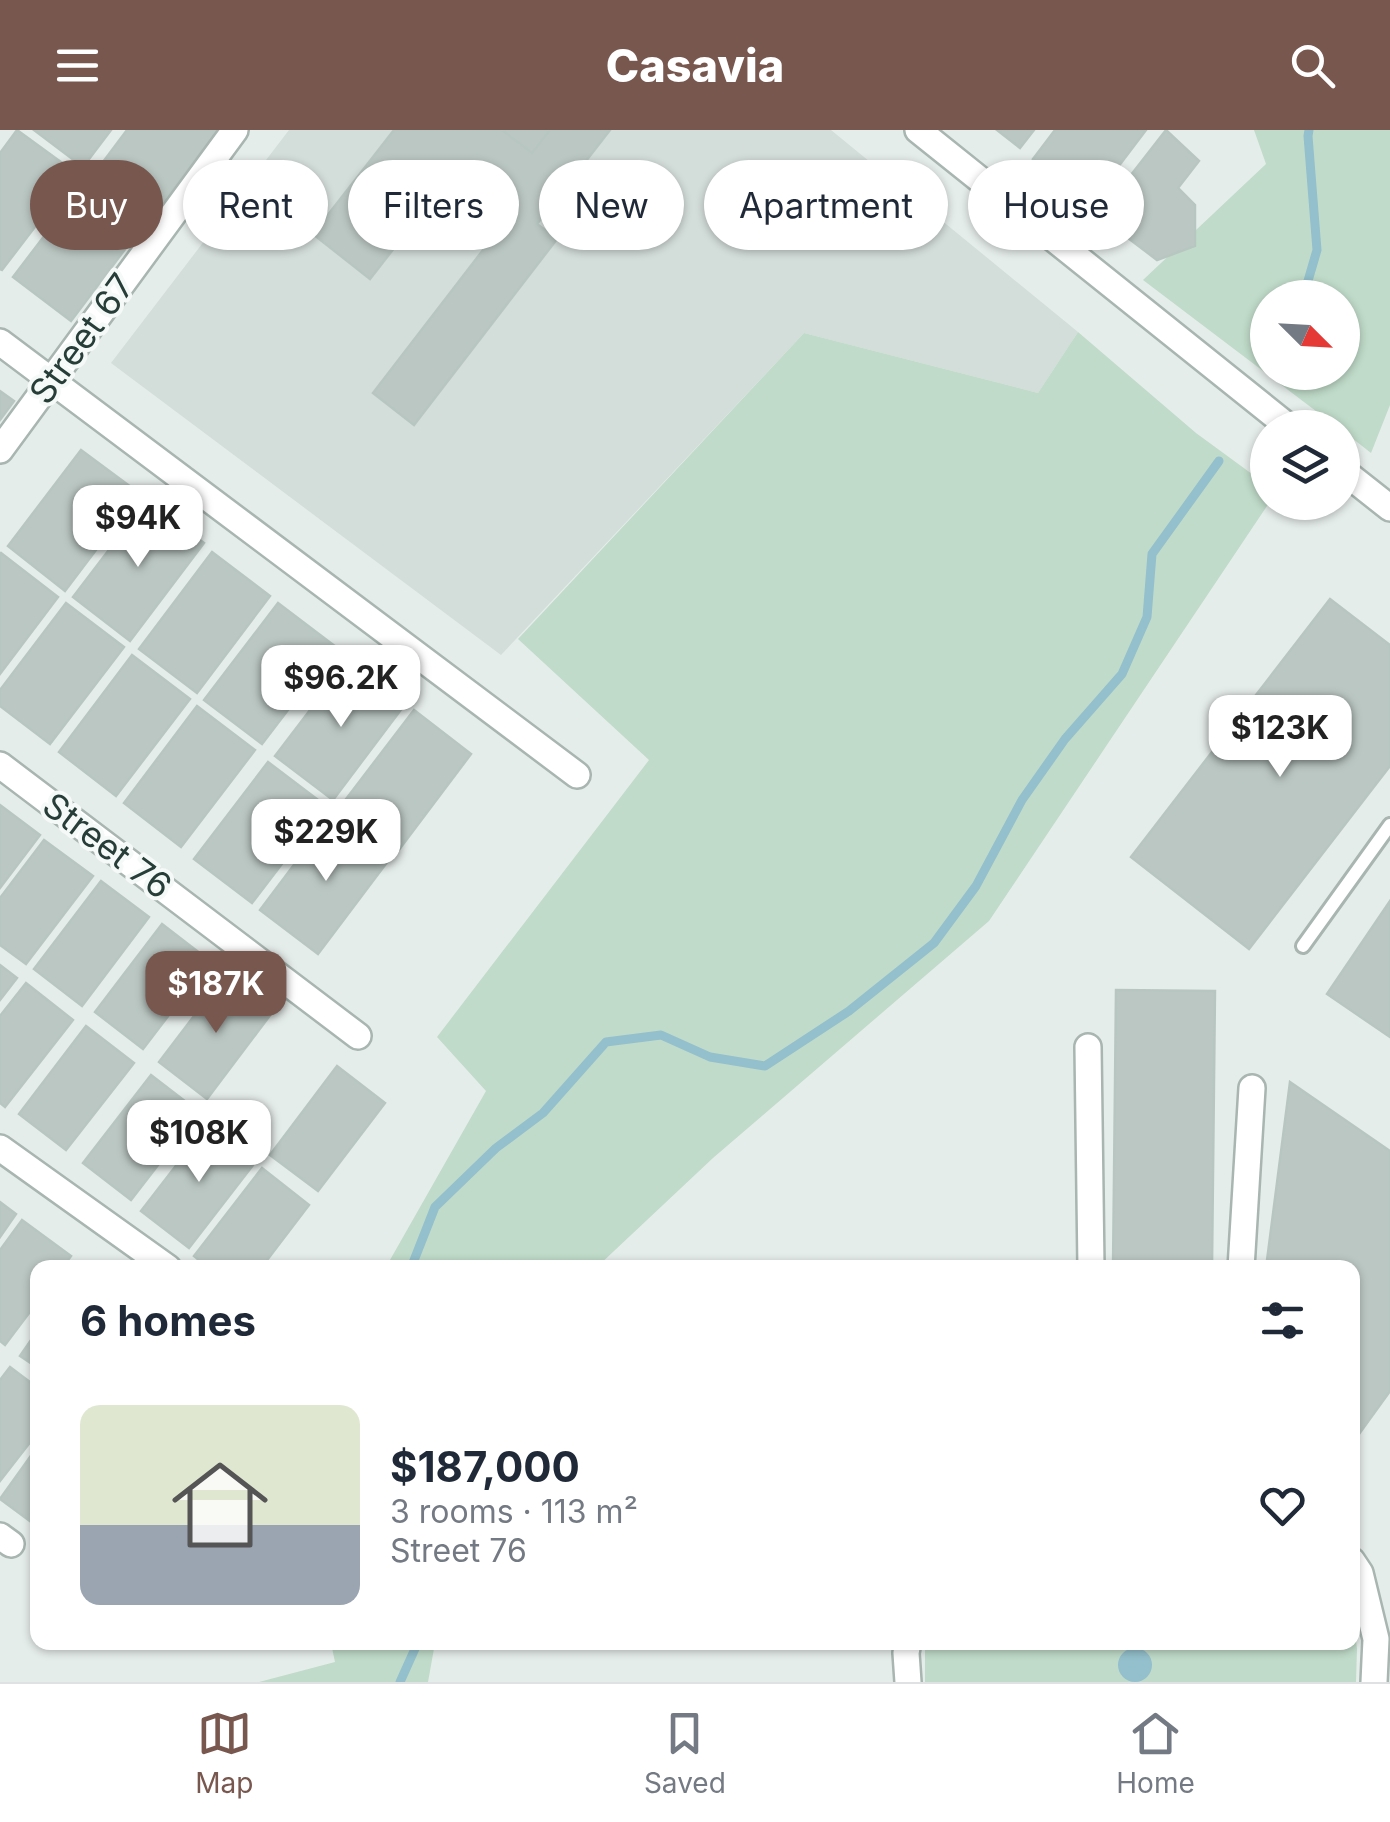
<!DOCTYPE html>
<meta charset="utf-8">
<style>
:root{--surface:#fff;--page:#f2f2f3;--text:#1f2937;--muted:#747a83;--line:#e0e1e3;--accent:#78574f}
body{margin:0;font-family:Inter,sans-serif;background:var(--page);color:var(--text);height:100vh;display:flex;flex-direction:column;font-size:38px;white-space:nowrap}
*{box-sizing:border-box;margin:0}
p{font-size:32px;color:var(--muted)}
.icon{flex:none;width:55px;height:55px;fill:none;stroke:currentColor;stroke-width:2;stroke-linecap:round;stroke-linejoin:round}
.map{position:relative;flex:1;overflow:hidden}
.side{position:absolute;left:30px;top:1130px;width:1330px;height:390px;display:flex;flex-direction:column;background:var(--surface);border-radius:20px;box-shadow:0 2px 8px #0004}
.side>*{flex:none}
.banner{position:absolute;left:30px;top:30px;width:1330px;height:90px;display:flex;gap:20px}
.needle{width:65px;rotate:114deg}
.controls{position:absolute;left:1250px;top:150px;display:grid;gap:20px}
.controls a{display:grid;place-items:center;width:110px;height:110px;border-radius:50%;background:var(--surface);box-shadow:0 2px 8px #0004;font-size:50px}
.price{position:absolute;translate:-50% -85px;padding:0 22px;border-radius:20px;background:#fff;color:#222;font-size:32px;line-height:65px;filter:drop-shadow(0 2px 5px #0008)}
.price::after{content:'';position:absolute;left:50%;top:60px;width:30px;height:22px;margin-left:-15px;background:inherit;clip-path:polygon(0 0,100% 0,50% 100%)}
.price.current{background:var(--accent);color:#fff}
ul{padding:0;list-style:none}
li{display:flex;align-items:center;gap:30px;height:250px;padding:0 50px}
li span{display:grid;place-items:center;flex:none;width:280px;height:200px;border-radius:20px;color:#555}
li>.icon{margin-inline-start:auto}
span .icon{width:120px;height:120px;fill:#fffc;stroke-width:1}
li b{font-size:42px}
h2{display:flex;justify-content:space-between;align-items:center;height:120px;padding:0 50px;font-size:42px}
.pill{padding:0 35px;border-radius:45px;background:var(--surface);box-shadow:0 2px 8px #0004;font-size:35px;line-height:90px}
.pill.current{background:var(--accent);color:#fff}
header{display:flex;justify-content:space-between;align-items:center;height:130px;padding:0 50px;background:var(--accent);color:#fff;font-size:45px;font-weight:800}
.tab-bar{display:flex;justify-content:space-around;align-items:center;height:140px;border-top:2px solid var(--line);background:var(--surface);font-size:28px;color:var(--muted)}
.tab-bar a{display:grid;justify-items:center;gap:5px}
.tab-bar .current{color:var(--accent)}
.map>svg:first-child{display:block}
.built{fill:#d3ddd9}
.green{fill:#c0dbc9;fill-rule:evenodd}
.water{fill:#93c0cc}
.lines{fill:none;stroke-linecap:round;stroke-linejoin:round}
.stream{stroke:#93c0cc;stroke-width:9}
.building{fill:#bbc7c3;stroke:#b8c6c1;stroke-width:2.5}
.lane-casing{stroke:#a8b5b1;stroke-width:18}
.street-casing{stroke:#a8b5b1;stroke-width:30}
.lane{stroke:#fff;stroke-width:12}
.street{stroke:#fff;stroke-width:25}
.labels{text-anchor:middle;stroke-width:8;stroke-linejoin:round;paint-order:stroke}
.street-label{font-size:35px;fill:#263d38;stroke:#f5f9f8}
</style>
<header><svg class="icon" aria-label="menu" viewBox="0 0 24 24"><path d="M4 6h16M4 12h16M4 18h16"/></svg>Casavia<svg class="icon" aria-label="search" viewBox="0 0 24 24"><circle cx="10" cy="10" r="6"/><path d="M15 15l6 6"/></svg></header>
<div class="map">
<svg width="1390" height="1552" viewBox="0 0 1390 1552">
<rect width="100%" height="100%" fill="#e5edea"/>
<!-- built -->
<path class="built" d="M289 0H831L1078 202 1038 263 804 203 501 525 111 233Z"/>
<!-- green -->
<path class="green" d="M1254 0H1390V275L1371 323 1343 301 1342 298 1337 297 1143 150 1266 34ZM1268 168H1342V242H1268Z
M1078 202 1196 303 1267 355 1268 372 1269 373 989 791 713 1028 597 1137H386L486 961 437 907 649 630 518 509 804 203 1038 263Z
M1353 1486 1357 1519 1356 1552H925V1513L1352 1512Z
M331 1513H435L428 1552H259L335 1532Z"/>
<!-- water -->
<path class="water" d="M1118 1535a17 17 0 1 1 34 0a17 17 0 1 1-34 0Z"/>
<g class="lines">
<!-- stream -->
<path class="stream" d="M1303 168 1317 120 1308 6 1309 0
M411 1138 435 1077 496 1018 543 983 606 912 661 905 710 927 765 936 849 881 934 813 976 756 1022 670 1065 609 1122 544 1147 487 1152 424 1219 331
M400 1552 418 1512"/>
</g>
<!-- building -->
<path class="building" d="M17 0 76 43 2 140 0 139V23Z
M34 0H111L83 37Z
M127 0H218L151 88 94 44Z
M394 0H502L532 23 550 0H610L537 94 557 109 414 295 373 263 510 85 454 41 370 149 313 104Z
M394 0H610L537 94 557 109 414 295 373 263 510 85 454 41 370 149 313 104Z
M502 0H550L532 23Z
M997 0H1034L1020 18Z
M1055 0H1146L1090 74 1033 29Z
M1166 0 1199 31 1178 58 1195 75V116L1157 130 1099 86Z
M87 50 144 94 71 191 13 147Z
M0 261 14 271 0 290Z
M81 320 139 363 65 461 8 416Z
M147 370 204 413 130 511 73 467Z
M212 422 270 466 197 563 139 519Z
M1 423 58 467 0 544V424Z
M1330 469 1390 515V636L1249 819 1131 727Z
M66 473 124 517 50 614 0 576V560Z
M278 473 336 517 262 614 204 570Z
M132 525 190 569 116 666 59 622Z
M349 529 406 573 333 670 275 626Z
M197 576 255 620 181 717 124 673Z
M414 580 471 624 398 721 340 677Z
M268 632 326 676 252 773 194 729Z
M0 675 40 705 0 758Z
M333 683 391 727 318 824 260 780Z
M44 710 93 746 26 834 0 815V768Z
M101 751 149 787 82 876 34 839Z
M1390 771V907L1327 864Z
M162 794 210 831 143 919 95 882Z
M0 835 17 848 0 870Z
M226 844 274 880 207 969 159 932Z
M26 853 73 890 5 977 0 973V886Z
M1116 860 1215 861 1212 1138H1113Z
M86 896 134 933 66 1020 19 984Z
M337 936 385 973 318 1061 270 1025Z
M151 945 199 982 131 1070 83 1033Z
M1290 952 1390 1021V1261L1354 1311 1352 1138H1266Z
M209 993 257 1030 189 1118 141 1081Z
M262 1038 309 1075 261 1138H209L194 1126Z
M0 1072 16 1084 0 1107Z
M22 1090 71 1126 62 1138H38V1171L5 1215 0 1211V1120Z
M38 1200V1238L20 1226Z
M10 1237 38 1258V1302L0 1351V1250Z
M38 1316V1397L0 1369Z"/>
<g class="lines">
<defs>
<path id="lane" d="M1303 816 1390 695"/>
<path id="street" d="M918 0 1290 298
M0 212 577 645
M0 320 235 0
M1342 340 1390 378
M0 635 358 906
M1088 917 1091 1138
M0 1018 168 1138
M1241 1138 1252 958
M0 1406 11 1414
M1352 1431 1360 1443 1376 1509 1374 1552
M908 1512 906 1523 908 1552"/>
</defs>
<!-- lane casing -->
<use href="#lane" class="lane-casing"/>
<!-- street casing -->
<use href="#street" class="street-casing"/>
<!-- lane -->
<use href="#lane" class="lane"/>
<!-- street -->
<use href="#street" class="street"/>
</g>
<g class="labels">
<!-- street labels -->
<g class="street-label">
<text transform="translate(82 209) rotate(-54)" y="12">Street 67</text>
<text transform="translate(107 716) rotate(37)" y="12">Street 76</text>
</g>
</g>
</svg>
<div class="controls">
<a><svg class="needle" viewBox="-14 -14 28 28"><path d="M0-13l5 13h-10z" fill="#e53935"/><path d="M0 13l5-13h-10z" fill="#747a83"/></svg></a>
<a><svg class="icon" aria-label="layers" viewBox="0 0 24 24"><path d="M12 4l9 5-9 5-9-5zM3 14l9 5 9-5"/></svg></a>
</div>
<b class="price" style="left:138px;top:440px">$94K</b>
<b class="price" style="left:341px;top:600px">$96.2K</b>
<b class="price" style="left:1280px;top:650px">$123K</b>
<b class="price" style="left:326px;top:754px">$229K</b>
<b class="price current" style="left:216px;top:906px">$187K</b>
<b class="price" style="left:199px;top:1055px">$108K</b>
<div class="banner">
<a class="pill current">Buy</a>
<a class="pill">Rent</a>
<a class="pill">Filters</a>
<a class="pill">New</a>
<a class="pill">Apartment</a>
<a class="pill">House</a>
</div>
<section class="side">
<h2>6 homes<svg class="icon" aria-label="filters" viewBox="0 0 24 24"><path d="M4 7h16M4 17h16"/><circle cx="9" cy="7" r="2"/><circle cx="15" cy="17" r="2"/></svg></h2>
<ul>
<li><span style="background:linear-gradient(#dfe7d0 60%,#9aa5b1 0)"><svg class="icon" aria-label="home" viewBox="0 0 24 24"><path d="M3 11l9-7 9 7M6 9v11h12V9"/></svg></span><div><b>$187,000</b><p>3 rooms · 113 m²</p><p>Street 76</p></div><svg class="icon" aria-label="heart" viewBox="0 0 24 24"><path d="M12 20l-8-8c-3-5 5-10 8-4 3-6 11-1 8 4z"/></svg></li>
</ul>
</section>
</div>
<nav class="tab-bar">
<a class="current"><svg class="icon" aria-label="map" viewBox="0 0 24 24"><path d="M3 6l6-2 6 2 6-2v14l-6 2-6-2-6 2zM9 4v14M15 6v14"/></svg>Map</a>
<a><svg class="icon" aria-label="saved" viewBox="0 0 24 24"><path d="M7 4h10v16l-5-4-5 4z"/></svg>Saved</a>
<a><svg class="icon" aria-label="home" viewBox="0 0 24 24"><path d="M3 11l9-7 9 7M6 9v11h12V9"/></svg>Home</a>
</nav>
